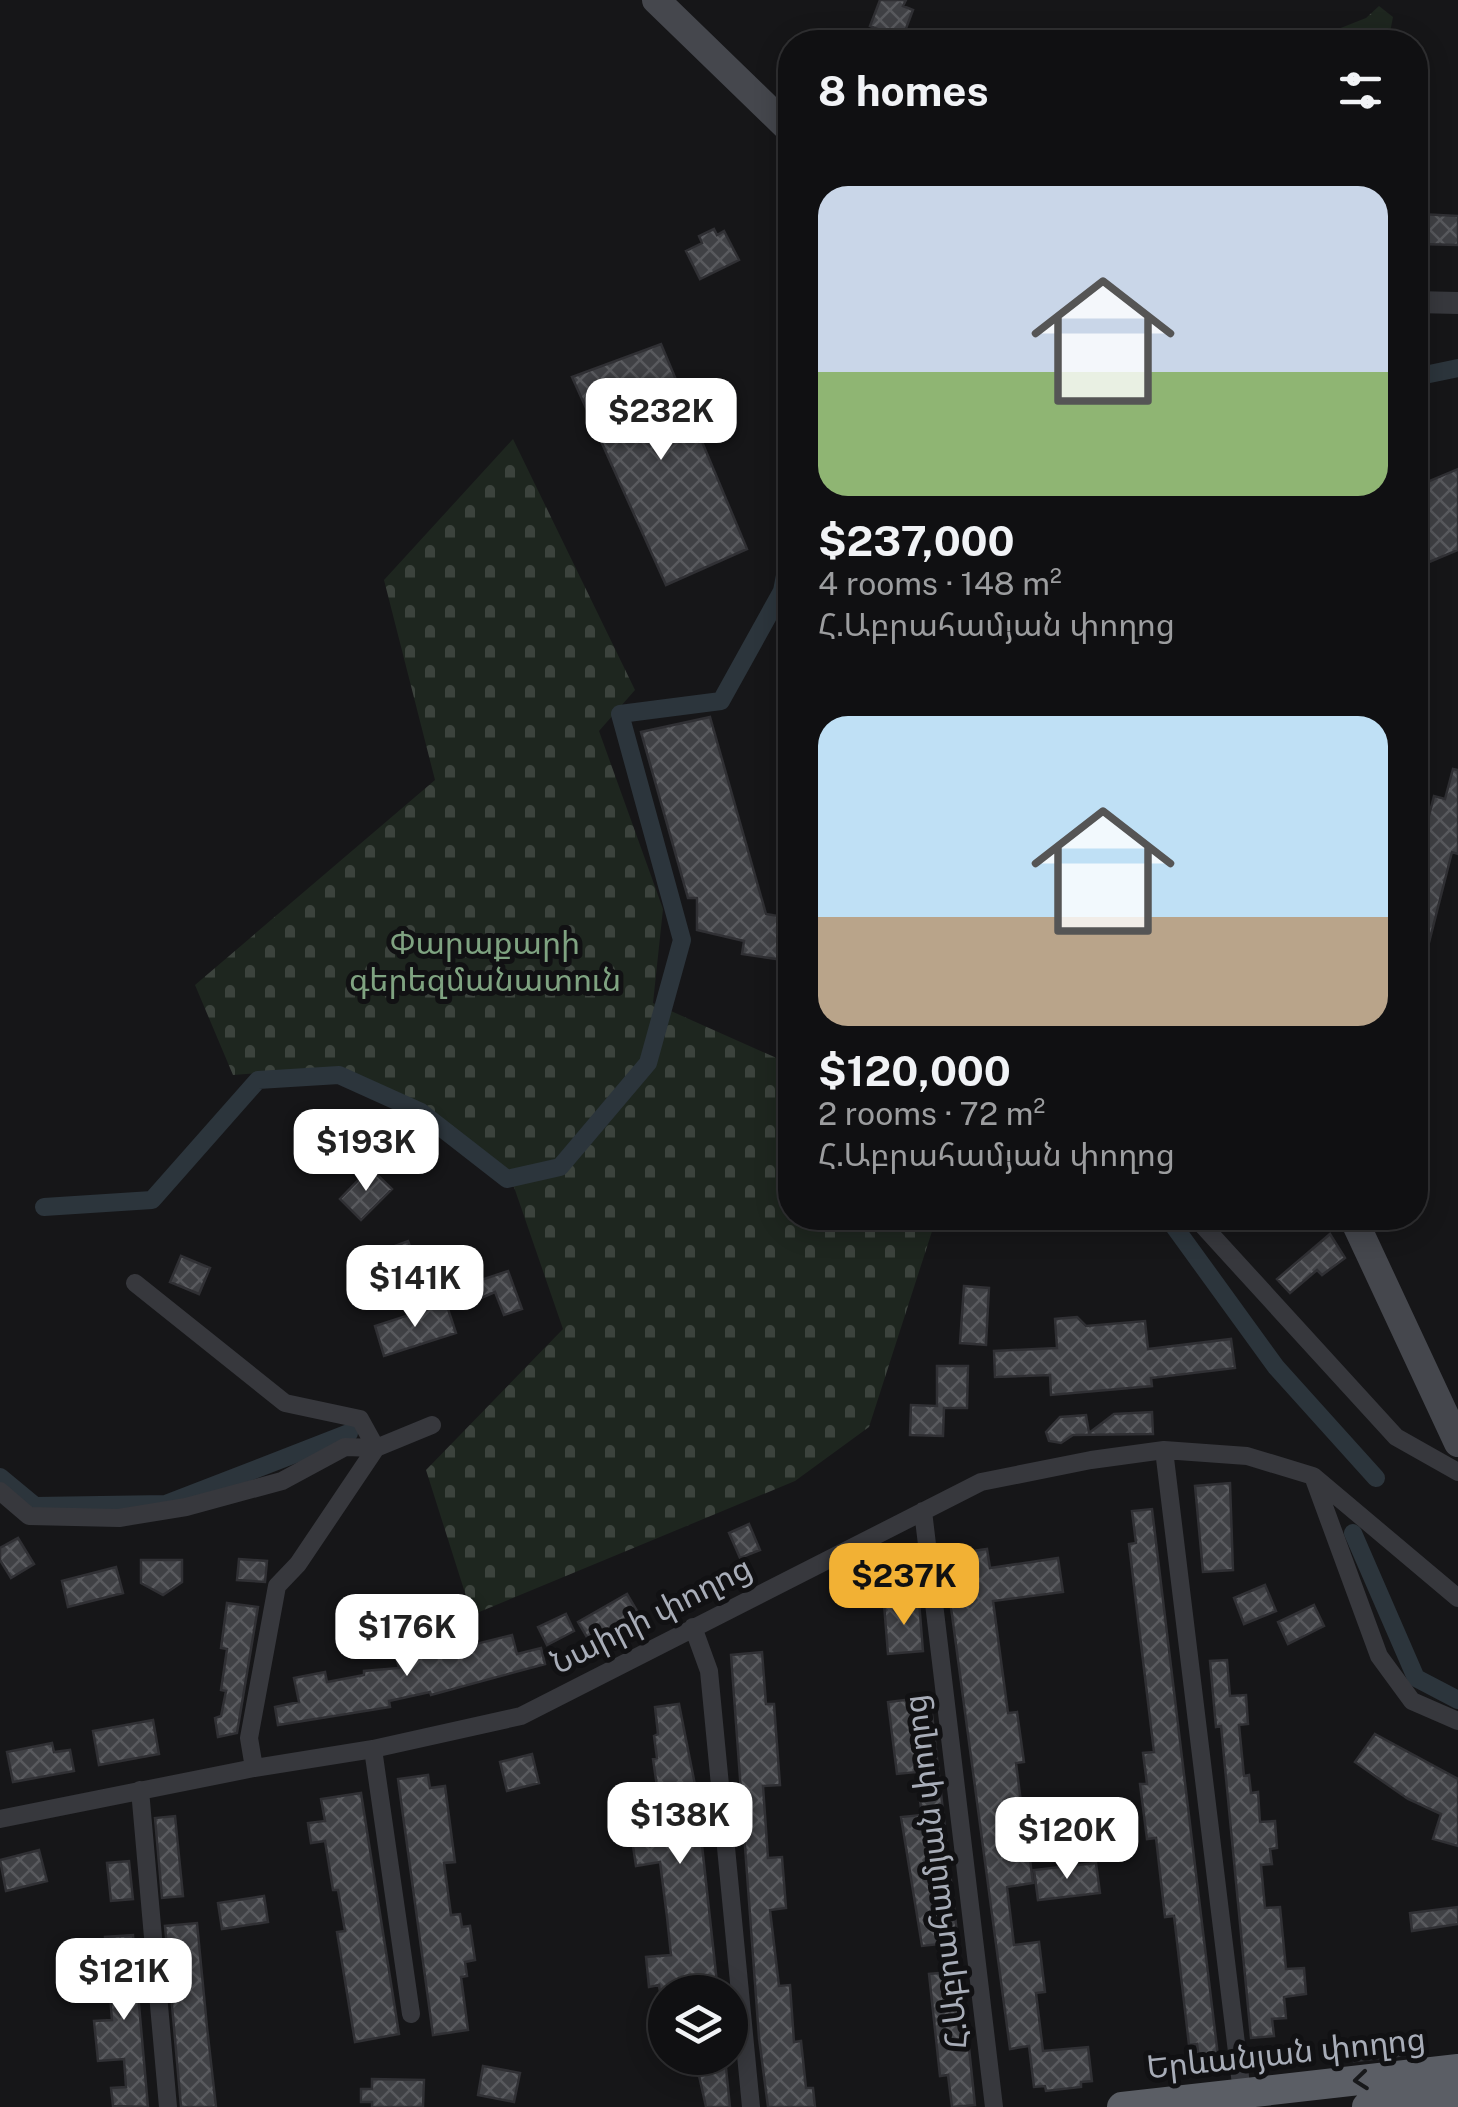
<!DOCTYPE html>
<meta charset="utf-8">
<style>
:root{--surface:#101012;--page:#1e1e20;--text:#f1f3f6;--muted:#9c9d9f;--line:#303032;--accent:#f2b134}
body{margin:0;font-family:"Public Sans","Noto Sans Armenian",sans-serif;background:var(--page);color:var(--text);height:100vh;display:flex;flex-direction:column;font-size:38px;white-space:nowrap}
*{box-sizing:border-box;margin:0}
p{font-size:32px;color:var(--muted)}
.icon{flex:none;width:55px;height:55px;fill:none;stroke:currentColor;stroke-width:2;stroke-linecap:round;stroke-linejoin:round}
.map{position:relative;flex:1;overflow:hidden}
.sheet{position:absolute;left:778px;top:30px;width:650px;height:1200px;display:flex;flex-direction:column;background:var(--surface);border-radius:40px;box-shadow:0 5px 25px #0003,0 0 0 2px var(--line)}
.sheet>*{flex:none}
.tools{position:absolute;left:648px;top:1975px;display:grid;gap:20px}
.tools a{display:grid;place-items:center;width:100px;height:100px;border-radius:50%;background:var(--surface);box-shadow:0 5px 25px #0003,0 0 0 2px var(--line);font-size:50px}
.price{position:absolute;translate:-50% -85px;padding:0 22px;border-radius:20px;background:#fff;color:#222;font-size:32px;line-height:65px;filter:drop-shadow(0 2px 5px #0008)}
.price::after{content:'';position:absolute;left:50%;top:60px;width:30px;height:22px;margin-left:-15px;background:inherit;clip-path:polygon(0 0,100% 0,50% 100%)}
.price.selected{background:var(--accent);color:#111}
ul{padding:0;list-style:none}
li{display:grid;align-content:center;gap:20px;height:530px;padding:0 40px}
li span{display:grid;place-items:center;height:310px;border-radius:30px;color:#555}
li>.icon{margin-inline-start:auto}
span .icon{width:180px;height:180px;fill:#fffc;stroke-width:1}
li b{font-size:42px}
h2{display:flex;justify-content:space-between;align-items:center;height:120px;padding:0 40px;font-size:42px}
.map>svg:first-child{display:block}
.forest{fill:url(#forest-crowns)}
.cemetery{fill:url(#cemetery-stones)}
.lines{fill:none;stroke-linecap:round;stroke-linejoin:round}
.canal{stroke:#2c353c;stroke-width:18}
.building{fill:url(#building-cross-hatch);stroke:#303034;stroke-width:2.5}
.minor{stroke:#37383d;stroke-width:18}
.tertiary{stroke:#37383d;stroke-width:22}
.secondary{stroke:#45474d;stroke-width:28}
.trunk{stroke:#5b5e65;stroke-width:30}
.oneway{stroke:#18191b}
.labels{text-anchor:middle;stroke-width:10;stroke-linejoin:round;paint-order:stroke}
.park-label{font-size:32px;fill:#7fa381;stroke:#111113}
.street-label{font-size:32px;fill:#a8adb8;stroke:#111113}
</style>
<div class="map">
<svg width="1458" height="2107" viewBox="0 0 1458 2107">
<defs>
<pattern id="forest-crowns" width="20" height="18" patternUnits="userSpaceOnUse" patternTransform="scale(2.5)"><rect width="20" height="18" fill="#1e261f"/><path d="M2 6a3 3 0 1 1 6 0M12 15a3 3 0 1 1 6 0" fill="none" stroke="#3c433d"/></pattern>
<pattern id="cemetery-stones" width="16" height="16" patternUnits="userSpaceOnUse" patternTransform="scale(2.5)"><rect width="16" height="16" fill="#1e261f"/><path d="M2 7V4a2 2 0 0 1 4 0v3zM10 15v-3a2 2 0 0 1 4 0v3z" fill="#3c433d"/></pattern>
<pattern id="building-cross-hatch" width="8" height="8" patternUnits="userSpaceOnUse" patternTransform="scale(2.5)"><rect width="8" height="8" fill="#404145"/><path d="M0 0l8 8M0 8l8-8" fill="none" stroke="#595a5e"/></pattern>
</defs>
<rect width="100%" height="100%" fill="#161618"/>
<!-- forest -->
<path class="forest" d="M1379 6 1393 17 1388 42H1335L1333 31 1366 18Z"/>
<!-- cemetery -->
<path class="cemetery" d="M513 439 635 690 599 731 663 909 653 1003 790 1064V1218H935V1222L869 1427 795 1481 472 1615 426 1470 563 1329 514 1187 339 1067 233 1075 195 985 435 780 384 580Z"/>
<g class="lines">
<!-- canal -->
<path class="canal" d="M1415 377 1458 368
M44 1207 152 1200 258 1080 339 1075 421 1112 507 1179 560 1167 648 1063 682 940 620 714 721 701 782 591 790 550
M1168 1218 1276 1367 1376 1478
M0 1477 35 1506 166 1504 349 1433
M1353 1533 1416 1678 1458 1700"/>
</g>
<!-- building -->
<path class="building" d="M880 0H906L903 6 913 10 902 39 870 26Z
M1420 214 1458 216V245L1419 244Z
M714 229 717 235 724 231 739 260 700 279 686 251 702 243 699 236Z
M661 344 747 549 666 585 572 377Z
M1458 469V550L1415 568V487Z
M710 717 766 914 790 918V961L742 954 744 941 697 930V898H688L641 732Z
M1453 769 1458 770V854L1452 852 1420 978 1415 977V906L1422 877 1415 871 1434 796 1445 799Z
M370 1168 392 1189 361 1220 340 1199Z
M1330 1234 1345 1258 1322 1275 1317 1270 1290 1293 1277 1279Z
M408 1241 421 1276 389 1287 376 1253Z
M181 1256 210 1268 199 1294 170 1282Z
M508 1271 522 1309 504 1315 495 1292 481 1298 475 1282Z
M964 1286 989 1288 986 1345 960 1343Z
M446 1303 456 1333 384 1356 375 1326Z
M1077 1317 1086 1326 1145 1321 1148 1349 1231 1339 1235 1368 1151 1378 1152 1386 1051 1395 1050 1375 995 1377 994 1351 1057 1348 1055 1319Z
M937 1366H968L967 1408H944L943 1436 910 1435 911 1405 937 1406Z
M1152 1412 1153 1434 1073 1435 1061 1443 1049 1441 1046 1432 1060 1417 1086 1415 1089 1433 1114 1414Z
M1230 1483 1233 1570 1203 1572 1195 1486Z
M1152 1509 1218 2056 1199 2059 1197 2044 1189 2045 1174 1916 1165 1917 1156 1838 1147 1839 1140 1784H1147L1143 1753 1154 1752 1129 1544 1136 1543 1132 1511Z
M749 1524 760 1550 740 1558 729 1533Z
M18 1538 34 1564 11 1578 0 1560V1548Z
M987 1549 990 1568 1058 1558 1063 1592 993 1601 1008 1713 1017 1712 1024 1762 1016 1763 1022 1810 1007 1812 1013 1854 1029 1852 1033 1883 1007 1887 1014 1945 1039 1942 1045 1992 1036 1993 1043 2051 1088 2047 1092 2081 1081 2082V2087L1046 2091 1045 2086 1034 2087 1029 2046 1010 2049 944 1555Z
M239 1559 267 1561 265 1582 237 1580Z
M141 1560H182V1582L163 1595 141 1583Z
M116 1567 123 1593 68 1607 62 1581Z
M1265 1585 1276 1611 1244 1624 1234 1598Z
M627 1594 640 1616 591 1644 578 1622Z
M919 1601 923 1651 888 1654 884 1604Z
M227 1603 258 1607 237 1733 218 1737 215 1718 221 1716 226 1691 221 1690 227 1649 221 1648Z
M1314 1605 1324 1626 1288 1644 1278 1622Z
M566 1614 574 1631 547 1645 538 1627Z
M512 1635 517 1654 541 1648 545 1664 431 1695 430 1692 389 1701 390 1707 278 1725 275 1707 299 1702 294 1678 325 1672 327 1682 364 1675V1671L399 1668 397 1661 414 1657 412 1650 467 1641 468 1646Z
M762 1652 766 1704H774L780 1785 763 1786 768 1858 782 1857 786 1908 770 1910 779 1986 790 1985 794 2042 801 2041 806 2088H813L815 2107H768L759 2038 731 1655Z
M1227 1660 1230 1696 1246 1695 1248 1724 1239 1725 1244 1776 1249 1775 1251 1793 1258 1792 1260 1822 1275 1821 1277 1848 1270 1849 1272 1864 1261 1865 1265 1908 1280 1907 1286 1969 1304 1968 1306 1994 1284 1997 1286 2018 1272 2019 1274 2036 1251 2038 1221 1726 1216 1727 1210 1661Z
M930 1697 958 1942 922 1946 901 1817 922 1815 916 1772 897 1774 888 1702Z
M679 1704 696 1790 718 1992H660L659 1985 649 1987 646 1957 671 1955 667 1917 660 1862 636 1866 633 1846 665 1842 653 1759 657 1758 654 1736 658 1734 655 1707Z
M153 1720 159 1754 99 1765 93 1731Z
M1375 1734 1458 1779V1846L1433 1839 1441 1814 1408 1799 1355 1762Z
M52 1743 54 1752 70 1750 74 1771 13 1782 7 1752Z
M532 1754 539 1783 507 1791 500 1762Z
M428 1775 430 1788 445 1786 455 1862 444 1863 451 1915 460 1914 462 1927 470 1926 475 1960 465 1962 467 1976 461 1977 468 2030 433 2035 398 1779Z
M361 1793 399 2034 355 2042 337 1932 345 1931 338 1890H333L325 1841 311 1843 308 1823 325 1821 321 1799Z
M175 1816 183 1896 162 1898 155 1818Z
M39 1850 47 1881 6 1891 0 1860Z
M129 1861 133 1899 111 1901 107 1863Z
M1096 1863 1100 1893 1038 1900 1034 1870Z
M264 1896 268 1922 222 1929 218 1903Z
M1458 1907V1924L1412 1931 1410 1913Z
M197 1923 207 2027 216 2107H181L165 1926Z
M133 1935 135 1959 148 2107 113 2106 111 2088 126 2087 124 2059 98 2061 94 2021 112 2020 105 1937Z
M961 1971 975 2105 952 2107 948 2075 940 2076 929 1974Z
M1414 2038 1416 2054 1354 2061 1353 2044Z
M708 2058H725L730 2107H706L698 2071 709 2070Z
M483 2066 520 2073 514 2102 478 2095Z
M372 2079 424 2080 423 2107H372V2102H361V2089H372Z"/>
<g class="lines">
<!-- minor -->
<path class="minor" d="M1196 1218 1396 1437 1458 1472
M135 1283 285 1403 360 1419 376 1448 298 1564 277 1586 249 1738 254 1768
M1164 1450 1242 2093
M1314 1479 1379 1656 1412 1701 1458 1721
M0 1491 29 1516 119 1518 186 1507 282 1481 345 1447 376 1448 432 1425
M923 1511 994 2107
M693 1627 709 1671 751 2107
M373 1749 411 2014
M140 1790 168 2107
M0 1819 254 1768 373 1749 521 1716 981 1482 1091 1460 1164 1450 1247 1456 1313 1476 1458 1598"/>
<!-- tertiary -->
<path class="tertiary" d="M1415 302 1458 303"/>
<!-- secondary -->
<path class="secondary" d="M656 0 790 130
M1353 1218 1458 1443"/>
<!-- trunk -->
<path class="trunk" d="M1122 2107 1458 2069
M1367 2107 1458 2097"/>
</g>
<!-- one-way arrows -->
<defs><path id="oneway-chevron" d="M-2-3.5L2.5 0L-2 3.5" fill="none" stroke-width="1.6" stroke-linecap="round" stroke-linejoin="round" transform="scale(2.5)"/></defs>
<use class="oneway" href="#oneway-chevron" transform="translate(1361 2080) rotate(174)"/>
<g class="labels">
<!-- park labels -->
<g class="park-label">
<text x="485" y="954">Փարաքարի<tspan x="485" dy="37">գերեզմանատուն</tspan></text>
</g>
<!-- street labels -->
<g class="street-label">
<text transform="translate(651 1615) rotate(-27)" y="11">Նաիրի փողոց</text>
<text transform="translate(936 1872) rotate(-97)" y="11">Հ.Աբրահամյան փողոց</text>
<text transform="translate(1286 2053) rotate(-6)" y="11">Երևանյան փողոց</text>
</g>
</g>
</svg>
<div class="tools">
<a><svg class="icon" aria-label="layers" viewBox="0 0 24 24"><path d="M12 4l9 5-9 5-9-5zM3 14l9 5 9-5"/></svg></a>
</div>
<b class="price" style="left:661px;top:463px">$232K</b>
<b class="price" style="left:366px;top:1194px">$193K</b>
<b class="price" style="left:415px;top:1330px">$141K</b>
<b class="price selected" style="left:904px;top:1628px">$237K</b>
<b class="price" style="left:407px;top:1679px">$176K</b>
<b class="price" style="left:680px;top:1867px">$138K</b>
<b class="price" style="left:1067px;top:1882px">$120K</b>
<b class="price" style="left:124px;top:2023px">$121K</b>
<section class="sheet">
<h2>8 homes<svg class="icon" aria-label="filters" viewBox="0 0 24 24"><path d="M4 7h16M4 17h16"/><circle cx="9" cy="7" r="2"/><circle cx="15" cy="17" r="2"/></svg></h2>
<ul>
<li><span style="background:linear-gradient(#c9d6e8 60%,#8fb573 0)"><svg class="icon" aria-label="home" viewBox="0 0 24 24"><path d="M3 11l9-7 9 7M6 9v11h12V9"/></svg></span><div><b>$237,000</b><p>4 rooms · 148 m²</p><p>Հ.Աբրահամյան փողոց</p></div></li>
<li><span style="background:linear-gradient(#bfe0f5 65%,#b9a48a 0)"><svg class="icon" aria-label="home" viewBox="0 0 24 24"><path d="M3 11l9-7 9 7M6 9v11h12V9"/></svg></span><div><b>$120,000</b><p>2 rooms · 72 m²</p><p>Հ.Աբրահամյան փողոց</p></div></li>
</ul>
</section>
</div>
